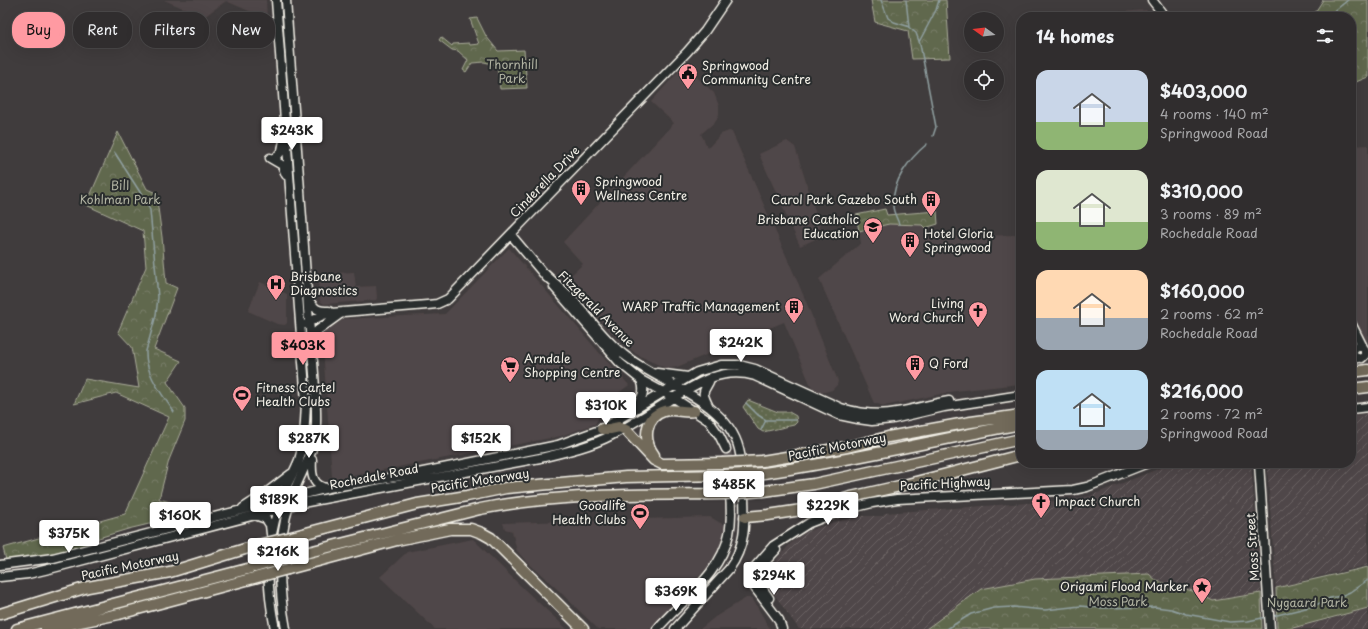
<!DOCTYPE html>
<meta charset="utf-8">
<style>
:root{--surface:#302d2e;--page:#3c393a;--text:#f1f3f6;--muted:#a8a8aa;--line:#4b494a;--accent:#ff9aa2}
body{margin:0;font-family:"Playpen Sans",sans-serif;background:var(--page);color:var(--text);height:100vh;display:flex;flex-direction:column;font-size:15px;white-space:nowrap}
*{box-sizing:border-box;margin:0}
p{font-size:13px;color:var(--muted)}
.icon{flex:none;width:22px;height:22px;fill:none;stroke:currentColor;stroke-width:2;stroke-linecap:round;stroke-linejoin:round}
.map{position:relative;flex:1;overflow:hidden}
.sheet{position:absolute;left:1016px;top:12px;width:340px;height:456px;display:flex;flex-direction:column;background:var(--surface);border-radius:16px;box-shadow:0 4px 16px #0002,0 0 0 1px var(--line)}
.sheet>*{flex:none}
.banner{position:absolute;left:12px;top:12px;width:380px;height:36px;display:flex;gap:8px}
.needle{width:26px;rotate:285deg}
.tools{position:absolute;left:964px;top:12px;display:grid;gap:8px}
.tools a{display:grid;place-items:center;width:40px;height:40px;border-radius:50%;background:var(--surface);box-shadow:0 4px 16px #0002,0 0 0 1px var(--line);font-size:20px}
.price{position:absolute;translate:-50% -34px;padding:0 9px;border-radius:4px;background:#fff;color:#222;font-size:13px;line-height:26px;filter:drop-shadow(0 1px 2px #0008)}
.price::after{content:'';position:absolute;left:50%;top:24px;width:12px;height:9px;margin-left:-6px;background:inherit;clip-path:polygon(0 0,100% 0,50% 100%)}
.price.active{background:var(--accent);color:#111}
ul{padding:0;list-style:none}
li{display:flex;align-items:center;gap:12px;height:100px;padding:0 20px}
li span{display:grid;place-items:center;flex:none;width:112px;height:80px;border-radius:12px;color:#555}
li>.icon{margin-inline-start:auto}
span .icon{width:48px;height:48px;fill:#fffc;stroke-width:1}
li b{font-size:17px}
h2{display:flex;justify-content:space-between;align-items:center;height:48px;padding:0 20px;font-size:17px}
.chip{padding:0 14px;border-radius:16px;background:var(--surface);box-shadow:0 4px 16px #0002,0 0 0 1px var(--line);font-size:14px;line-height:36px}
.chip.active{background:var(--accent);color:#111}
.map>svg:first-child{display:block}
.built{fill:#504748}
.industrial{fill:url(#industrial-furrows)}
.grass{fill:url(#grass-dots);stroke:#aaac9a}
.park{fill:url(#park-crowns);stroke:#aaac9a}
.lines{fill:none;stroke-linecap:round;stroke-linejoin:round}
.stream{stroke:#90a0a1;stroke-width:1.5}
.secondary-tunnel{stroke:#5b5757;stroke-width:8;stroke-dasharray:8 4;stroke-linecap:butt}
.secondary-casing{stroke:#f4f1e8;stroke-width:11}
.highway-casing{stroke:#f4f1e8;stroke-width:13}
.secondary{stroke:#2a2d2e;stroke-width:8}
.highway{stroke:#726b5a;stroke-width:10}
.highway-bridge-casing{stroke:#f4f1e8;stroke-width:13;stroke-linecap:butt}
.highway-bridge{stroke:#726b5a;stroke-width:10}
.labels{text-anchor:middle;stroke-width:4;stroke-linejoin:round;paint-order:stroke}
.park-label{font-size:12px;fill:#b1b3a2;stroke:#2a2d2e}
.poi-label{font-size:12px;fill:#f4f1e8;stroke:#2a2d2e;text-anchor:start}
.street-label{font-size:12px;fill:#f4f1e8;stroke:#2a2d2e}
</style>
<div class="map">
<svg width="1368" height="629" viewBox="0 0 1368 629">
<defs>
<pattern id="industrial-furrows" width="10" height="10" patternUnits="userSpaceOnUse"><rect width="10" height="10" fill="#504748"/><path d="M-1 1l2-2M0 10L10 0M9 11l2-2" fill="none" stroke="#6a6262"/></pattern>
<pattern id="grass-dots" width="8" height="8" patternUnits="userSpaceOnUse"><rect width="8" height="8" fill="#60674d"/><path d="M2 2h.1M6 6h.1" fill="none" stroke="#777d67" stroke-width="1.8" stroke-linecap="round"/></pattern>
<pattern id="park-crowns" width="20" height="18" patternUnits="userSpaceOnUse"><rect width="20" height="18" fill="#60674d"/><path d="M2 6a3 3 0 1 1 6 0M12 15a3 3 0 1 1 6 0" fill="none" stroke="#777d67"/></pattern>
</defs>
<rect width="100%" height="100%" fill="#403c3d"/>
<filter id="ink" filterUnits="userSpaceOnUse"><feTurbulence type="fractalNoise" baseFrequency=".025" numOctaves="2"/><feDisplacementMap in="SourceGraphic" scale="8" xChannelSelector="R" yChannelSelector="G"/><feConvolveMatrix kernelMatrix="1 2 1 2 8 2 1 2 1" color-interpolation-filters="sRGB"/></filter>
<g filter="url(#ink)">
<!-- built -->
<path class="built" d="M164 0H266L267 19 226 1 204 17Z
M1146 10 1152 17H1055Z
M684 65 714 93 719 106V114L716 121 701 134 708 148 721 134 729 131 732 132 805 299 838 381 837 385 832 390 821 393 816 392 811 386 784 322 677 367 667 369 636 354 611 332 565 281 583 264 563 242 674 123 651 102Z
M787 141 795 147 821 230 818 238 800 246 759 154Z
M1368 145V344L1351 345V146Z
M889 224 923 225 926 237 1015 235 1021 231V384L955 391 884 406 874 403 819 279 861 243 859 231Z
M509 248 603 357 629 385 612 398 605 407 595 424 561 436 335 479 332 476 322 334 344 319 445 314Z
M354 272 356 287 376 286 377 298 376 300 324 304 320 301 317 274Z
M260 282 287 294V323L285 325 277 324 248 311Z
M710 517 724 525 723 538 714 560 650 629H598L555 587 525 560 517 551 512 531 505 529 503 523Z
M473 539 524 589 567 629H435L380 577 407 552Z
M746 598H752L770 629H700L715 617Z"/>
<!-- industrial -->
<path class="industrial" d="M1368 413V565L1320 576 1276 588 1267 463H1351V416Z
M1173 463H1251L1261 593 1213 601 1196 592 1157 581 981 589 926 629H799L766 583 764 577 767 571 791 543 806 532 831 523 861 516H883L885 513 1070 500 1090 496Z
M1368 608V629H1289L1328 620Z"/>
<!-- grass -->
<path class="grass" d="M748 400 778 412H789L796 416 797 422 794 425 763 432 758 429 743 407Z"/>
<!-- park -->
<path class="park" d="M871 0H946L950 58 912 59 908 31 875 22Z
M1323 0H1368V77L1351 84V17H1312Z
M477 18 486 36 498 51 524 50 527 88 500 89 497 65 484 62 472 63 466 72 463 70 468 60 458 51 452 50 439 40 441 37 452 46 453 44 469 43 470 45 479 44 470 19Z
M118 132 147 189 156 193 162 237 166 283 177 288 154 349 181 361 167 382 185 408V421L169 460 159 499 204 511 128 529 92 540V544L40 556 6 560 3 548 125 514 169 417 116 393 74 404 85 379 139 388 132 347 118 332 146 267 143 231 86 205Z
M885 209 887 215 937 211 938 224 925 228 922 225 889 224 859 231 856 215Z
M1368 567V608L1289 629H1277L1276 588Z
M1149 574 1157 581 1196 592 1213 601 1261 593 1262 629H926L981 589 1035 579Z"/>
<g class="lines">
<!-- stream -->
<path class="stream" d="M881 0 888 18 894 22 907 26 916 33 920 44 936 127 933 136
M906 0 909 27
M1327 17 1348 0
M919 42 936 10 939 0
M115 153 145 200 150 210 158 297 156 315 146 351C145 374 162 394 174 412
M899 224C897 218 893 212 893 206 892 181 909 159 927 144
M746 403 758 415 766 420H796
M761 430 766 420
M1273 616 1314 606 1330 598 1341 596 1350 592 1368 580
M947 629 971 614 994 608 1013 607 1045 610 1081 606 1100 608 1155 607 1171 609 1186 614 1230 622 1248 621 1267 617"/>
<!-- secondary-tunnel -->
<path class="secondary-tunnel" d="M726 449 728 456 730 493"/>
<defs>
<path id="secondary" d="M286 0C293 103 302 206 308 309 311 347 317 386 316 424 315 456 300 472 291 499 276 542 278 586 286 629
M1152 0 1165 17
M270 158 282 165 286 175
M276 158 282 150 284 141
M511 235 547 278
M545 274C552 281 560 287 567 294 587 313 601 337 623 354 658 383 727 400 739 449 743 464 743 481 744 497 745 523 746 546 729 569L675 629
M554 287 620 363 641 380 674 398 709 421 719 435 726 449
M308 299C315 309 316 311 329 311
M1351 323 1363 347
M306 324 323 315 331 313 427 305 437 304 448 299 687 52 705 31 726 0
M311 338 318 330 343 312
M1358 358 1354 356 1353 351C1354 347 1358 345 1362 346L1365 350V355L1362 358
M657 373 688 377
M709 407C699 387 705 394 711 377
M635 408C642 398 646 391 641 380
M1351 409 1368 407
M312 460C311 473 312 487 328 488
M1259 463 1270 629
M243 508 266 493 291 474
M255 515 266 519 270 525 271 534
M0 565 53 558 328 488 413 474 558 445 602 429 697 372 721 365H739L755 369 841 408C859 413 878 416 897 412 914 409 931 404 949 401
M0 577 28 574 53 568 297 504 540 458C565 452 589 447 612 435 633 424 653 411 673 398 699 382 723 367 755 376L839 415 858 419 872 421 893 419 944 407 1021 395
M769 598C766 593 762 589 760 584 753 572 768 559 776 550
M275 629C265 581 266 545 281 499 286 485 294 473 299 460 305 441 305 421 306 402L276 0
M657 629C683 599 721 574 729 534 732 520 731 507 730 493
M782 629 779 620 752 584 751 575 753 569 773 546 809 523 840 511 872 503 897 499 1073 490 1087 487 1148 463"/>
<path id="highway" d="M1351 372 1368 370
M1351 389 1368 387
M602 429H610L619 427 626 430 654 460 662 464 722 463
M654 455C643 441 644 417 664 411 674 408 684 413 694 411
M762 461 847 447 888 437 971 422 1021 415
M764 473C850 461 935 440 1021 424
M764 491 814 484 1021 439
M745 517 768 515 815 508 851 497 904 485 1021 455
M291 537 417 504 467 496 506 488 626 477 724 475
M289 557 480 509C560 493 642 495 724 494
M288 569 397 540 450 529H471L482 533 491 538 583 629
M0 614 88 587 170 572 258 545
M17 629 255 567
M46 629 119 614 254 578"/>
</defs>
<!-- secondary casing -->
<use href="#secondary" class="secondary-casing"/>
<!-- highway casing -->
<use href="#highway" class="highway-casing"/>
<!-- secondary -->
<use href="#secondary" class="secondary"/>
<!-- highway -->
<use href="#highway" class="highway"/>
<defs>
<path id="highway-bridge" d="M722 463 762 461
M724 475 764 473
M724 494 764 491
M258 545 291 537
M255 567 289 557
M254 578 288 569"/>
</defs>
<!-- highway-bridge casing -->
<use href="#highway-bridge" class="highway-bridge-casing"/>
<!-- highway-bridge -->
<use href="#highway-bridge" class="highway-bridge"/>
</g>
</g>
<!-- icons -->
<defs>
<symbol id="civic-pin" viewBox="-11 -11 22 30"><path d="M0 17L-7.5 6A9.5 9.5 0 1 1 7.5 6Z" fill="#ff9aa2" stroke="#2a2d2e"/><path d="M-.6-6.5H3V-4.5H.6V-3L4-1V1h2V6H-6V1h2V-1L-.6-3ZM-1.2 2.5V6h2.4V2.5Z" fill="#111"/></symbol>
<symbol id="building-pin" viewBox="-11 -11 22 30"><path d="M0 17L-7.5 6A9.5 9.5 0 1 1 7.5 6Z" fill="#ff9aa2" stroke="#2a2d2e"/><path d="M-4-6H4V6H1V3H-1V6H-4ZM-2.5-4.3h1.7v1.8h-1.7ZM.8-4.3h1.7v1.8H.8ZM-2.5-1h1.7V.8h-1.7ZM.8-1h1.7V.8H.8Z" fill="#111"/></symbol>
<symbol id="school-pin" viewBox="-11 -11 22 30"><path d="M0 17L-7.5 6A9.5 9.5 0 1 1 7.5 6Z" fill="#ff9aa2" stroke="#2a2d2e"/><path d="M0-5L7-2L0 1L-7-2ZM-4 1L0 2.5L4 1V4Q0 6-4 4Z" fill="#111"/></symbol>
<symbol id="hospital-pin" viewBox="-11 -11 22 30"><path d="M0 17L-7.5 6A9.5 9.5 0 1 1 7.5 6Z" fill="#ff9aa2" stroke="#2a2d2e"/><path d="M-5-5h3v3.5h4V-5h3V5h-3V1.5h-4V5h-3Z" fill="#111"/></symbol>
<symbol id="church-pin" viewBox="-11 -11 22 30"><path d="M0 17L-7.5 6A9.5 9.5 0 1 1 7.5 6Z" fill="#ff9aa2" stroke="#2a2d2e"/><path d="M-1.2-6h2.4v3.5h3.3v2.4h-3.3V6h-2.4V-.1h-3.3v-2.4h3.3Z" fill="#111"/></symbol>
<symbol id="supermarket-pin" viewBox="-11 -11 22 30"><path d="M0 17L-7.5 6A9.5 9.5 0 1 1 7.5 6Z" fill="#ff9aa2" stroke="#2a2d2e"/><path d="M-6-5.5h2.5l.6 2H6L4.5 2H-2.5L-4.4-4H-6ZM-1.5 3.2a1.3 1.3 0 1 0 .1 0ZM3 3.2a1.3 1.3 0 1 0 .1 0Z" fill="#111"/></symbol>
<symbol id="stadium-pin" viewBox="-11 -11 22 30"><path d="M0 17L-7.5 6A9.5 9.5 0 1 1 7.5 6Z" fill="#ff9aa2" stroke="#2a2d2e"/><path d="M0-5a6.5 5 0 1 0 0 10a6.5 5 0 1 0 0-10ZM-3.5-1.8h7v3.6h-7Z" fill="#111"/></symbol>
<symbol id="sight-pin" viewBox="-11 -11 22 30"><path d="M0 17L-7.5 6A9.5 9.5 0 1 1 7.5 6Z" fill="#ff9aa2" stroke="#2a2d2e"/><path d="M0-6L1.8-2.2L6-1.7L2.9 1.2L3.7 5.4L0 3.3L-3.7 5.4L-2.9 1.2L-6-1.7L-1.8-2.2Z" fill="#111"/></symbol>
</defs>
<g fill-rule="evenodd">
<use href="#civic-pin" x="677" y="62" width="22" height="30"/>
<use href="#building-pin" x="570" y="178" width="22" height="30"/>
<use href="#building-pin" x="920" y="189" width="22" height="30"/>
<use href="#school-pin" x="862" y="216" width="22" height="30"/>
<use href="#building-pin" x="899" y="230" width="22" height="30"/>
<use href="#hospital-pin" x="265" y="273" width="22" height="30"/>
<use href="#building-pin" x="783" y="296" width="22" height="30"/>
<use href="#church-pin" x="967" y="300" width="22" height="30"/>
<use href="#building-pin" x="904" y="353" width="22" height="30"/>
<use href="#supermarket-pin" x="499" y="355" width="22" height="30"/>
<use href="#stadium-pin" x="231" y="384" width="22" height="30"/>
<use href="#church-pin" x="1030" y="491" width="22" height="30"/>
<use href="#stadium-pin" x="629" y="502" width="22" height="30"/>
<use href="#sight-pin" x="1191" y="576" width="22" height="30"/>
</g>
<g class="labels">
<!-- park labels -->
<g class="park-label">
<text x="512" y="69">Thornhill<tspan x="512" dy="14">Park</tspan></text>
<text x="120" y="190">Bill<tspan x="120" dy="14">Kohlman Park</tspan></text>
<text x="1118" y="606">Moss Park</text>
<text x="1307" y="607">Nygaard Park</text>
</g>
<!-- poi labels -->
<g class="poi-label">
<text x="702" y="70">Springwood<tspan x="702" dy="14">Community Centre</tspan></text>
<text x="595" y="186">Springwood<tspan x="595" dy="14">Wellness Centre</tspan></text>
<text x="917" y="204" text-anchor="end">Carol Park Gazebo South</text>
<text x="859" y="224" text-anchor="end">Brisbane Catholic<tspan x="859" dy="14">Education</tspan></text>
<text x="924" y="238">Hotel Gloria<tspan x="924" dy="14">Springwood</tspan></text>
<text x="290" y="281">Brisbane<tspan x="290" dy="14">Diagnostics</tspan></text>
<text x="964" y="308" text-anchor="end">Living<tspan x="964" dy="14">Word Church</tspan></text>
<text x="780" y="311" text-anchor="end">WARP Traffic Management</text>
<text x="524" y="363">Arndale<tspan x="524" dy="14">Shopping Centre</tspan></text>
<text x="929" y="368">Q Ford</text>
<text x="256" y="392">Fitness Cartel<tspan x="256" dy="14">Health Clubs</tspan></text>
<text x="1055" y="506">Impact Church</text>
<text x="626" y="510" text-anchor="end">Goodlife<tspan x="626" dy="14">Health Clubs</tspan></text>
<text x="1188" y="591" text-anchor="end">Origami Flood Marker</text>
</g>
<!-- street labels -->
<g class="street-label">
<text transform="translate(545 182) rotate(-46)" y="4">Cinderella Drive</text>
<text transform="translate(596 309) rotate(45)" y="4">Fitzgerald Avenue</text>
<text transform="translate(837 447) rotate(-11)" y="4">Pacific Motorway</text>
<text transform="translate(374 477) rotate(-11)" y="4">Rochedale Road</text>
<text transform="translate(480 481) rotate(-9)" y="4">Pacific Motorway</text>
<text transform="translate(945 484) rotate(-3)" y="4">Pacific Highway</text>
<text transform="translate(1253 547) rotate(-94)" y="4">Moss Street</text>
<text transform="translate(130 566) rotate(-12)" y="4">Pacific Motorway</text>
</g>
</g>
</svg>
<div class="tools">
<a><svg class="needle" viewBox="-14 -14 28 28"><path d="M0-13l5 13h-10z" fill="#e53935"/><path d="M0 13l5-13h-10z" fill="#a8a8aa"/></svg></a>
<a><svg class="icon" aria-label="locate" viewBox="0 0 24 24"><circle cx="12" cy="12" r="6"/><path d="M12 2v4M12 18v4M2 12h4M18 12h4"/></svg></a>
</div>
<b class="price" style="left:292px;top:151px">$243K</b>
<b class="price" style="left:741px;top:363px">$242K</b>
<b class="price active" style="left:303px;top:366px">$403K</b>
<b class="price" style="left:606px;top:426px">$310K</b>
<b class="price" style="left:309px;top:459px">$287K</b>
<b class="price" style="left:481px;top:459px">$152K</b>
<b class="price" style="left:734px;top:505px">$485K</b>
<b class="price" style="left:279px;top:520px">$189K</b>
<b class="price" style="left:828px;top:526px">$229K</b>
<b class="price" style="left:180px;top:536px">$160K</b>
<b class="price" style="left:69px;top:554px">$375K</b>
<b class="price" style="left:278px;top:572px">$216K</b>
<b class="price" style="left:774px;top:596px">$294K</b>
<b class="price" style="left:676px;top:612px">$369K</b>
<div class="banner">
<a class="chip active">Buy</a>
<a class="chip">Rent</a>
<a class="chip">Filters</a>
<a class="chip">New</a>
</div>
<section class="sheet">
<h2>14 homes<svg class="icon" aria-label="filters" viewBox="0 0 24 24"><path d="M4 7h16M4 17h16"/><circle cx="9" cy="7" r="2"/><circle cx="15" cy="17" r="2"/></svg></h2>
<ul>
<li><span style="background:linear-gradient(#c9d6e8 65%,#8fb573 0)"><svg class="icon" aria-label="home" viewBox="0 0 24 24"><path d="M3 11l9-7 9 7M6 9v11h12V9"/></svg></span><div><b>$403,000</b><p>4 rooms · 140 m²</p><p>Springwood Road</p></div></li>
<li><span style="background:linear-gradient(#dfe7d0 65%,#8fb573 0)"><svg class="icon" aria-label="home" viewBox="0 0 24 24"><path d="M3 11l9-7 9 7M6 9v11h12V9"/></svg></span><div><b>$310,000</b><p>3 rooms · 89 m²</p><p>Rochedale Road</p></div></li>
<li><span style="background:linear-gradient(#ffd9b3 60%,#9aa5b1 0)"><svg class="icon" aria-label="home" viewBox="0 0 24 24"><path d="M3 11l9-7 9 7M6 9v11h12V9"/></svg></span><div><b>$160,000</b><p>2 rooms · 62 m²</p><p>Rochedale Road</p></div></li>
<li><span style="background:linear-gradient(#bfe0f5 75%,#9aa5b1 0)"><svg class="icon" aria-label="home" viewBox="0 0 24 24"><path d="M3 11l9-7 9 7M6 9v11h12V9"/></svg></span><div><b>$216,000</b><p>2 rooms · 72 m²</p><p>Springwood Road</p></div></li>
</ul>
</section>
</div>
